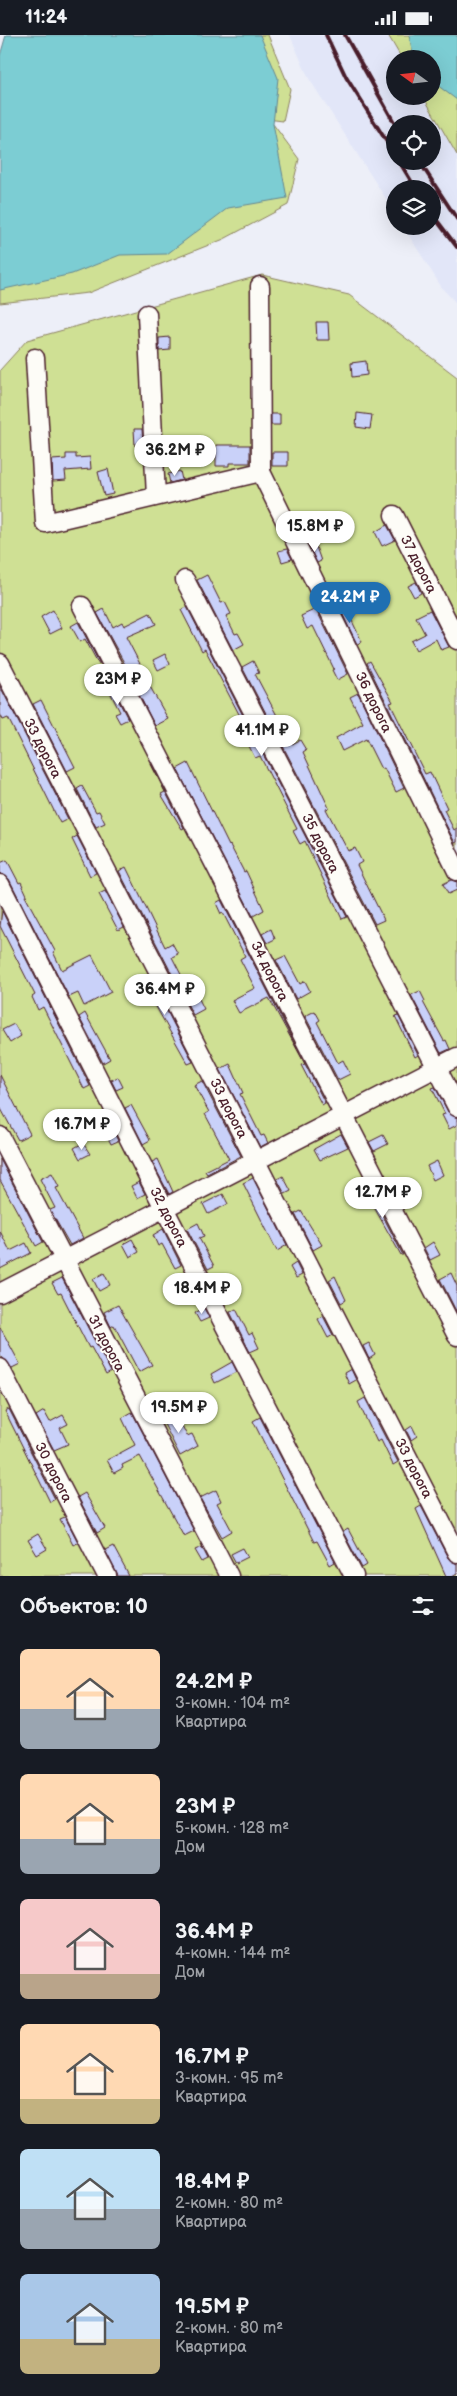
<!DOCTYPE html>
<html lang="ru">
<meta charset="utf-8">
<style>
:root{--surface:#171b24;--page:#242831;--text:#f1f3f6;--muted:#9ea1a6;--accent:#1f6fb2}
body{margin:0;font-family:"Balsamiq Sans",sans-serif;background:var(--page);color:var(--text);height:100vh;display:flex;flex-direction:column;font-size:19px;white-space:nowrap}
*{box-sizing:border-box;margin:0}
p{font-size:16px;color:var(--muted)}
.icon{flex:none;width:28px;height:28px;fill:none;stroke:currentColor;stroke-width:2;stroke-linecap:round;stroke-linejoin:round}
.map{position:relative;height:1541px;overflow:hidden}
.side{display:flex;flex-direction:column;background:var(--surface);flex:1}
.side>*{flex:none}
.needle{width:32px;rotate:285deg}
.fabs{position:absolute;left:386px;top:15px;display:grid;gap:10px}
.fabs a{display:grid;place-items:center;width:55px;height:55px;border-radius:50%;background:var(--surface);box-shadow:0 5px 20px #0002;font-size:25px}
.price{position:absolute;translate:-50% -42px;padding:0 11px;border-radius:18px;background:#fff;color:#222;font-size:16px;line-height:32px;filter:drop-shadow(0 1px 2px #0008)}
.price::after{content:'';position:absolute;left:50%;top:30px;width:15px;height:11px;margin-left:-8px;background:inherit;clip-path:polygon(0 0,100% 0,50% 100%)}
.price.current{background:var(--accent);color:#fff}
ul{padding:0;list-style:none}
li{display:flex;align-items:center;gap:15px;height:125px;padding:0 20px}
li span{display:grid;place-items:center;flex:none;width:140px;height:100px;border-radius:8px;color:#555}
li>.icon{margin-inline-start:auto}
span .icon{width:60px;height:60px;fill:#fffc;stroke-width:1}
li b{font-size:21px}
h2{display:flex;justify-content:space-between;align-items:center;height:60px;padding:0 20px;font-size:21px}
.status{display:flex;justify-content:space-between;align-items:center;height:35px;padding:0 25px;background:var(--surface);direction:ltr}
.status svg{height:14px;fill:currentColor}
.map>svg:first-child{display:block}
.built{fill:#e2e6f8;fill-rule:evenodd}
.green{fill:#cfe094;stroke:#8c8060}
.water{fill:#7bcdd3;stroke:#678790}
.building{fill:#c9d1f9;stroke:#4a1f2b}
.lines{fill:none;stroke-linecap:round;stroke-linejoin:round}
.minor-casing{stroke:#4a1f2b;stroke-width:21}
.minor{stroke:#fdfcf7;stroke-width:18}
.rail{stroke:#4a1f2b;stroke-width:4}
.labels{text-anchor:middle;stroke-width:4;stroke-linejoin:round;paint-order:stroke}
.street-label{font-size:14px;fill:#4a1f2b;stroke:#fdfcf7}
</style>
<div class="status"><b>11:24</b><svg viewBox="0 0 49 12"><path d="M0 12V9h3v3zM5 12V6h3v6zM10 12V3h3v9zM15 12V0h3v12zM26 1h20v11H26zM47 4h2v5h-2z"/></svg></div>
<div class="map">
<svg width="457" height="1541" viewBox="0 0 457 1541">
<rect width="100%" height="100%" fill="#edeff8"/>
<filter id="ink" filterUnits="userSpaceOnUse"><feTurbulence type="fractalNoise" baseFrequency=".02" numOctaves="2"/><feDisplacementMap in="SourceGraphic" scale="10" xChannelSelector="R" yChannelSelector="G"/><feConvolveMatrix kernelMatrix="1 2 1 2 8 2 1 2 1" color-interpolation-filters="sRGB"/></filter>
<g filter="url(#ink)">
<!-- built -->
<path class="built" d="M290 0H388L402 24H395V61H423L457 120V269L442 253 403 191H432V154H395V178L308 42ZM395 89H432V126H395Z"/>
<!-- green -->
<path class="green" d="M244 0H268L290 54 283 86 267 84Z
M388 0H457V120L423 61H432V24H402Z
M273 89 299 124 288 170 224 204 88 258 0 268V229Z
M262 240 349 260 457 342V1541H0V335L27 305Z"/>
<!-- water -->
<path class="water" d="M6 0H260L278 43 273 89 287 163 228 173 167 219 120 220 72 239 0 255V21Z
M409 0H457V65L433 47 432 24H414Z"/>
<!-- building -->
<path class="building" d="M316 287H328L329 305H317Z
M170 302V315L159 316V303Z
M366 326 367 340 352 342 351 328Z
M357 378 372 380 370 394 356 392Z
M271 379H280V390H271Z
M134 394H142L143 410 135 411Z
M216 410H250V428H229V431H216Z
M272 417H288V431H272Z
M66 419H76V423L90 422 91 434 65 436 66 445 53 446 52 425 66 424Z
M108 434 113 459 104 461 98 437Z
M180 436 182 445 170 448 168 439Z
M387 490 395 505 382 511 375 497Z
M315 509 321 526 317 528 309 511Z
M287 514 292 524 282 527 278 516Z
M207 540 221 568 225 567 231 579 226 581 235 599 238 598 244 609 233 615 197 545Z
M416 547 421 558 414 562 408 551Z
M344 569 362 607 357 609 339 572Z
M187 572 347 882 342 884 305 806 300 809 293 796 297 794 260 721 255 723 249 711 252 710 237 682 240 681 205 614 202 616 181 575Z
M104 574 113 592 122 587 124 591 150 578 156 589 126 602 140 629 128 635 97 578Z
M316 574 348 639 337 645 332 635 334 634 313 591 307 594 301 581Z
M53 575 62 593 50 599 41 582Z
M430 575 449 612 441 615 436 604 416 615 411 606 425 599 416 582Z
M78 587 100 629 99 630 85 604 80 607 71 591Z
M165 619 170 629 158 635 153 625Z
M253 626 259 638 255 639 292 709 300 705 306 715 303 717 329 773 326 774 348 816 355 813 362 827 357 830 384 885 375 889 242 632Z
M370 626 393 667 390 668 425 739 430 737 447 773 444 775 454 795 457 793V807L455 808 367 628Z
M109 647 128 684 120 688 115 679 120 677 106 649Z
M148 648 168 684 155 691 136 654Z
M0 651 68 784 60 788 8 683 3 685 0 679Z
M358 658 404 753 396 757 384 733 381 734 366 704 342 716 336 703 363 688 350 662Z
M41 665 75 732 67 736 33 669Z
M188 728 229 811 230 810 244 837 246 836 264 875 253 881 177 734Z
M151 729 184 793 182 794 161 759 165 757Z
M82 751 96 777 99 776 105 788 96 792 77 754Z
M77 801 96 838 90 841 72 804Z
M7 825 19 848 21 847 27 860 25 861 55 916 53 917 62 935 92 920 111 957 84 971 78 958 69 962 9 844 0 838V828Z
M126 832 165 912 172 908 178 919 172 922 193 963 197 960 204 974 193 980 119 836Z
M451 845 457 847V855L448 859 443 849Z
M105 856 124 892 118 895 99 859Z
M221 865 325 1068 322 1070 301 1030 305 1029 269 963 239 978 232 965 255 953 240 924 245 921 223 878 221 879 216 868Z
M2 876 90 1051 84 1054 43 972 38 975 32 962 35 960 0 891Z
M271 894 275 904 267 908 262 899Z
M285 921 300 949 305 946 310 956 296 964 276 925Z
M148 939 193 1027 188 1029 140 943Z
M420 956 425 966 423 967 444 1006 446 1005 450 1014 441 1018 411 960Z
M315 976 320 985 317 987 338 1028 343 1025 350 1039 338 1045 305 981Z
M85 978 110 1024 103 1028 79 982Z
M398 980 418 1020 415 1022 395 981Z
M14 989 21 1001 10 1008 2 995Z
M230 1029 243 1058 240 1059 261 1101 264 1100 268 1108 260 1112 220 1034Z
M0 1040 30 1099 18 1105 0 1072Z
M118 1042 123 1052 116 1055 111 1045Z
M202 1046 241 1121 207 1139 205 1136 229 1124 205 1079 209 1077 194 1050Z
M435 1052 448 1077 457 1083V1090L449 1094 442 1080 445 1079 432 1053Z
M131 1070 150 1105 143 1109 125 1073Z
M112 1093 118 1106 111 1109 105 1097Z
M341 1099 348 1112 320 1125 314 1114Z
M383 1100 388 1109 374 1116 369 1107Z
M83 1108 90 1119 80 1124 74 1113Z
M0 1124 43 1207 36 1211 0 1145Z
M158 1124 173 1157 169 1159 152 1127Z
M437 1126 443 1140 433 1145 427 1131Z
M52 1138 59 1152 56 1153 83 1203 70 1210 50 1175 55 1173 40 1144Z
M283 1141 291 1156 285 1159 277 1144Z
M253 1143 287 1210 277 1216 243 1148Z
M139 1147 145 1159 137 1163 131 1151Z
M406 1150 413 1164 401 1170 394 1155Z
M370 1156 403 1220H401L366 1158Z
M223 1159 228 1169 208 1179 203 1169Z
M301 1176 322 1210 313 1215 295 1179Z
M198 1188 204 1201 199 1203 214 1231 208 1234 187 1194Z
M163 1194 181 1230 175 1233 162 1209 158 1211 153 1200Z
M0 1196 10 1216 26 1208 31 1218 0 1234Z
M132 1204 139 1217 130 1222 123 1209Z
M433 1207 440 1220 430 1225 424 1213Z
M296 1228 302 1240 296 1243 290 1232Z
M104 1238 110 1250 99 1256 93 1244Z
M451 1238 457 1251V1278L440 1244Z
M335 1241 346 1265 341 1268 329 1245Z
M62 1243 111 1337 106 1340 91 1312 89 1313 61 1258 58 1259 52 1248Z
M118 1270 152 1330 139 1337 114 1290 111 1292 104 1277Z
M204 1273 209 1283 200 1287 195 1278Z
M236 1274 249 1300 252 1298 259 1313 250 1317 230 1277Z
M323 1281 333 1300 328 1303 318 1284Z
M0 1292 20 1329 12 1333 0 1320Z
M369 1308 375 1320 369 1324 363 1311Z
M232 1327 237 1337 215 1348 211 1339Z
M351 1334 356 1345 349 1349 344 1338Z
M365 1363 398 1427 393 1430 381 1405 377 1407 358 1367Z
M9 1374 55 1464 50 1467 5 1376Z
M44 1376 50 1387 63 1380 68 1389 60 1393 68 1409 54 1415 36 1381Z
M175 1376 187 1401 192 1399 198 1411 180 1421 161 1383Z
M132 1377 194 1496 184 1501 140 1421 122 1430 123 1433 114 1438 107 1425 135 1410 122 1383Z
M260 1382 335 1527 330 1530 317 1506 314 1507 253 1386Z
M412 1391 417 1401 411 1405 406 1395Z
M216 1455 221 1466 217 1468 232 1496 222 1502 200 1463Z
M85 1458 105 1493 97 1498 78 1462Z
M421 1471 448 1523 457 1529V1538L452 1541H446L416 1474Z
M65 1482 78 1507 73 1510 60 1484Z
M348 1494 367 1530 362 1533 343 1497Z
M38 1499 47 1514 37 1520 28 1505Z
M113 1511 129 1541H118L105 1515Z
M202 1512 208 1524 202 1527 195 1515Z
M243 1513 248 1522 236 1528 231 1519Z"/>
<g class="lines">
<defs>
<path id="minor" d="M260 251 261 437 457 836
M147 279 156 462
M35 323 45 488 261 437
M394 480 457 605
M185 545 457 1072
M82 571 457 1301
M0 628 457 1518
M0 849 164 1173 354 1541
M0 1101 229 1541
M0 1258 457 1022
M0 1333 107 1541"/>
</defs>
<!-- minor casing -->
<use href="#minor" class="minor-casing"/>
<!-- minor -->
<use href="#minor" class="minor"/>
<!-- rail -->
<path class="rail" d="M326 0 346 42 395 120
M345 0 395 89
M399 126 416 154
M419 126 457 184
M432 179 457 212"/>
</g>
</g>
<g class="labels">
<!-- street labels -->
<g class="street-label">
<text transform="translate(419 529) rotate(63)" y="5">37 дорога</text>
<text transform="translate(374 667) rotate(64)" y="5">36 дорога</text>
<text transform="translate(43 713) rotate(63)" y="5">33 дорога</text>
<text transform="translate(321 808) rotate(63)" y="5">35 дорога</text>
<text transform="translate(270 936) rotate(63)" y="5">34 дорога</text>
<text transform="translate(229 1073) rotate(63)" y="5">33 дорога</text>
<text transform="translate(169 1182) rotate(63)" y="5">32 дорога</text>
<text transform="translate(107 1308) rotate(62)" y="5">31 дорога</text>
<text transform="translate(414 1433) rotate(63)" y="5">33 дорога</text>
<text transform="translate(54 1437) rotate(63)" y="5">30 дорога</text>
</g>
</g>
</svg>
<div class="fabs">
<a><svg class="needle" viewBox="-14 -14 28 28"><path d="M0-13l5 13h-10z" fill="#e53935"/><path d="M0 13l5-13h-10z" fill="#9ea1a6"/></svg></a>
<a><svg class="icon" aria-label="locate" viewBox="0 0 24 24"><circle cx="12" cy="12" r="6"/><path d="M12 2v4M12 18v4M2 12h4M18 12h4"/></svg></a>
<a><svg class="icon" aria-label="layers" viewBox="0 0 24 24"><path d="M12 4l9 5-9 5-9-5zM3 14l9 5 9-5"/></svg></a>
</div>
<b class="price" style="left:175px;top:442px">36.2M ₽</b>
<b class="price" style="left:315px;top:518px">15.8M ₽</b>
<b class="price current" style="left:350px;top:589px">24.2M ₽</b>
<b class="price" style="left:118px;top:671px">23M ₽</b>
<b class="price" style="left:262px;top:722px">41.1M ₽</b>
<b class="price" style="left:165px;top:981px">36.4M ₽</b>
<b class="price" style="left:82px;top:1116px">16.7M ₽</b>
<b class="price" style="left:383px;top:1184px">12.7M ₽</b>
<b class="price" style="left:202px;top:1280px">18.4M ₽</b>
<b class="price" style="left:179px;top:1399px">19.5M ₽</b>
</div>
<section class="side">
<h2>Объектов: 10<svg class="icon" aria-label="filters" viewBox="0 0 24 24"><path d="M4 7h16M4 17h16"/><circle cx="9" cy="7" r="2"/><circle cx="15" cy="17" r="2"/></svg></h2>
<ul>
<li><span style="background:linear-gradient(#ffd9b3 60%,#9aa5b1 0)"><svg class="icon" aria-label="home" viewBox="0 0 24 24"><path d="M3 11l9-7 9 7M6 9v11h12V9"/></svg></span><div><b>24.2M ₽</b><p>3-комн. · 104 m²</p><p>Квартира</p></div></li>
<li><span style="background:linear-gradient(#ffd9b3 65%,#9aa5b1 0)"><svg class="icon" aria-label="home" viewBox="0 0 24 24"><path d="M3 11l9-7 9 7M6 9v11h12V9"/></svg></span><div><b>23M ₽</b><p>5-комн. · 128 m²</p><p>Дом</p></div></li>
<li><span style="background:linear-gradient(#f6c9c9 75%,#b9a48a 0)"><svg class="icon" aria-label="home" viewBox="0 0 24 24"><path d="M3 11l9-7 9 7M6 9v11h12V9"/></svg></span><div><b>36.4M ₽</b><p>4-комн. · 144 m²</p><p>Дом</p></div></li>
<li><span style="background:linear-gradient(#ffd9b3 75%,#c2b280 0)"><svg class="icon" aria-label="home" viewBox="0 0 24 24"><path d="M3 11l9-7 9 7M6 9v11h12V9"/></svg></span><div><b>16.7M ₽</b><p>3-комн. · 95 m²</p><p>Квартира</p></div></li>
<li><span style="background:linear-gradient(#bfe0f5 60%,#9aa5b1 0)"><svg class="icon" aria-label="home" viewBox="0 0 24 24"><path d="M3 11l9-7 9 7M6 9v11h12V9"/></svg></span><div><b>18.4M ₽</b><p>2-комн. · 80 m²</p><p>Квартира</p></div></li>
<li><span style="background:linear-gradient(#a9c7e8 65%,#c2b280 0)"><svg class="icon" aria-label="home" viewBox="0 0 24 24"><path d="M3 11l9-7 9 7M6 9v11h12V9"/></svg></span><div><b>19.5M ₽</b><p>2-комн. · 80 m²</p><p>Квартира</p></div></li>
</ul>
</section>
